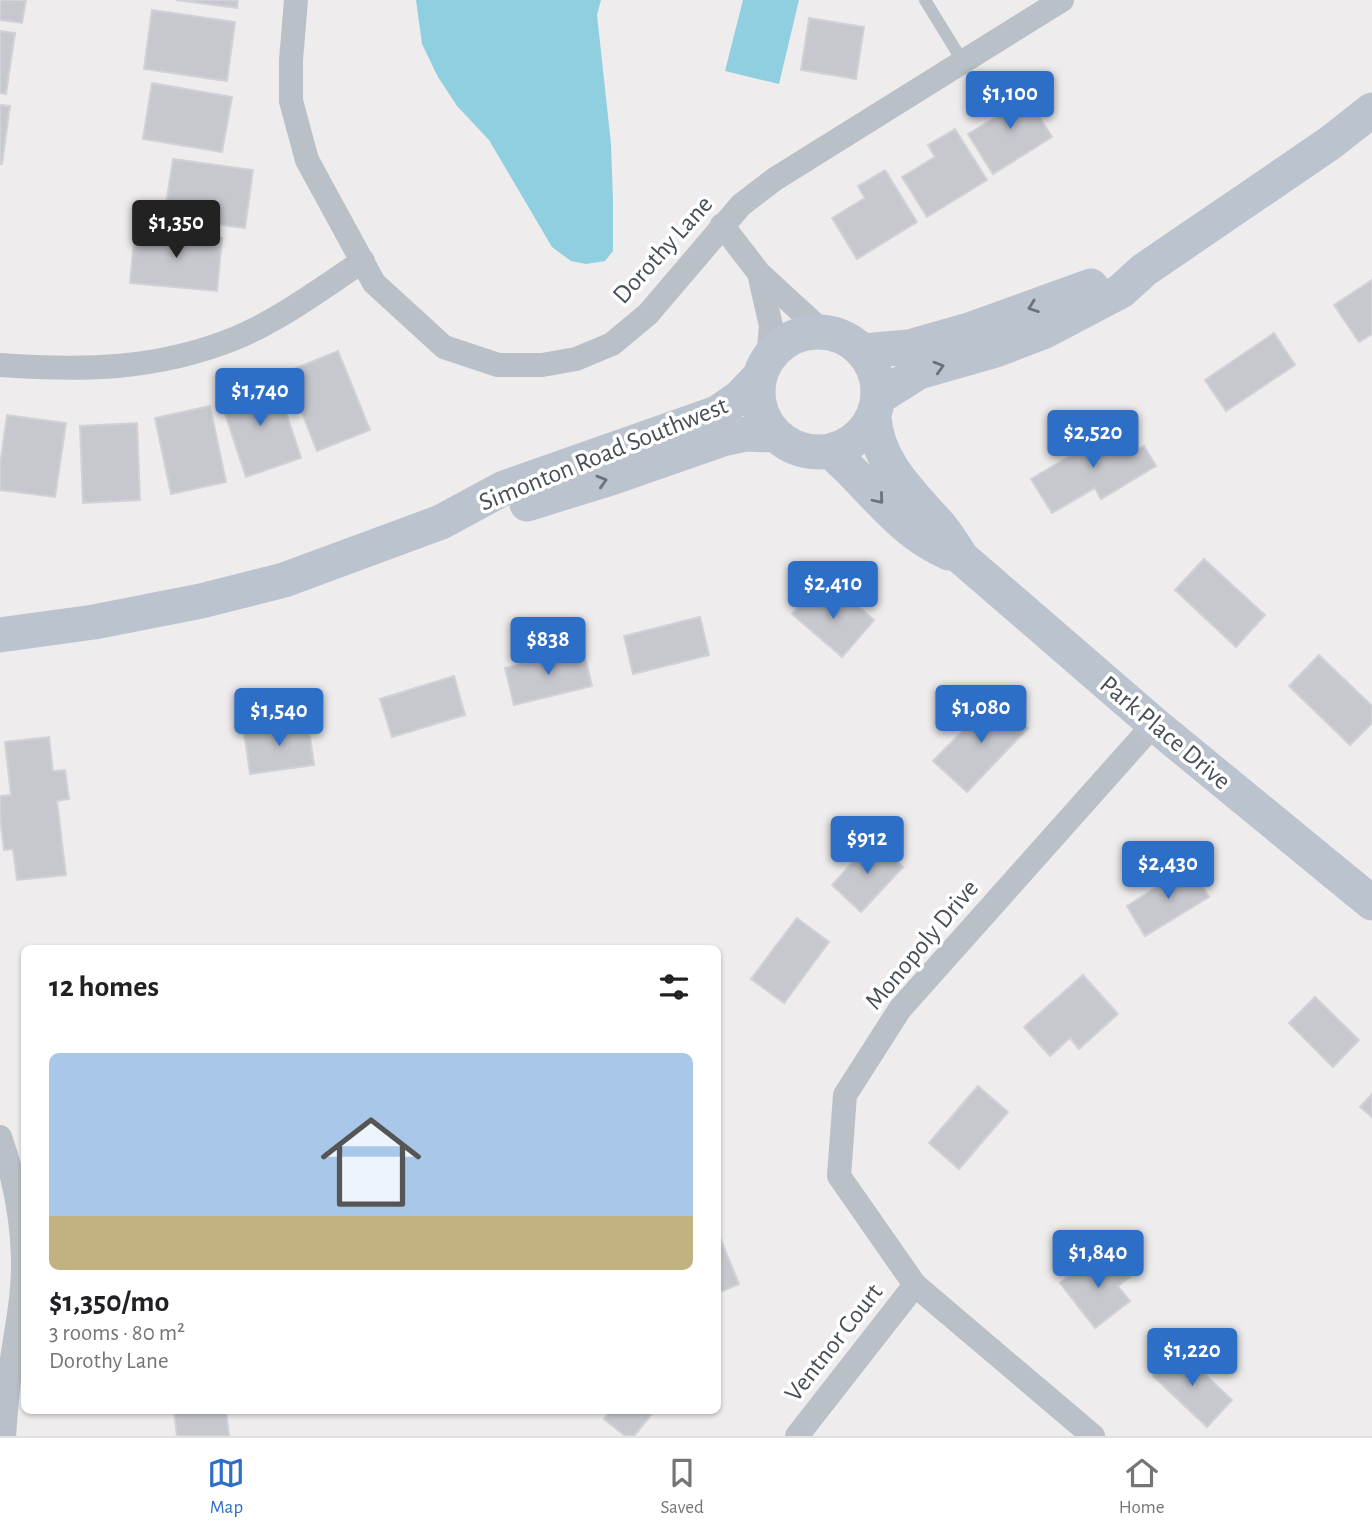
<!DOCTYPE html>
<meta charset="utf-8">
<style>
:root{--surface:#fff;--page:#f6f6f6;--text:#202124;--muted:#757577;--line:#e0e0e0;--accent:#2d6ec7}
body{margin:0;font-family:"Alegreya Sans",sans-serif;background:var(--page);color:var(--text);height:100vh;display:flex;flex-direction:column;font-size:26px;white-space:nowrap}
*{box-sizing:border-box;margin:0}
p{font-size:23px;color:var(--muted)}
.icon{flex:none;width:38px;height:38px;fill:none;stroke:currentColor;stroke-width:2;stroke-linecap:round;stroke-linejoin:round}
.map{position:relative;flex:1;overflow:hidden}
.details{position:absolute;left:21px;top:945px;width:700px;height:469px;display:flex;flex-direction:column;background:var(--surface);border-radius:10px;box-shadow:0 2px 5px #0004}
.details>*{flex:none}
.price{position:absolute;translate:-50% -60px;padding:0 16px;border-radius:7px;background:var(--accent);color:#fff;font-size:23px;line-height:46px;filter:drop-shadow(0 2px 4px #0008)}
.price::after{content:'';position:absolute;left:50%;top:42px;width:21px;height:16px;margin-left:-10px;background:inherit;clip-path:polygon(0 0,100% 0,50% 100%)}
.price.on{background:#222;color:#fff}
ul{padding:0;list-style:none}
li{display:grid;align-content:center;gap:14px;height:371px;padding:0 28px}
li span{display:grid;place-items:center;height:217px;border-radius:10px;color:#555}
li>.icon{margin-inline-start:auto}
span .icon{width:126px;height:126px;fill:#fffc;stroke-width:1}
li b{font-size:30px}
h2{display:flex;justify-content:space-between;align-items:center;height:84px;padding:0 28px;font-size:30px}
.dock{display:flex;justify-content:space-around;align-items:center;height:98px;border-top:2px solid var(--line);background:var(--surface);font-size:19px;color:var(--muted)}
.dock a{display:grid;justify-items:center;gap:4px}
.dock .on{color:var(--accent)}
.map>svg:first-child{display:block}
.water{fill:#90cfe0}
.building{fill:#c7c8ce;stroke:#d0d2d7;stroke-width:2}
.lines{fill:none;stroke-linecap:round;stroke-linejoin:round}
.lane{stroke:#b9c0c7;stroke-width:12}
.street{stroke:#b9c0c7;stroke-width:24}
.secondary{stroke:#bbc4ce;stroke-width:35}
.oneway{stroke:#6a727b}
.labels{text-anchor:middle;stroke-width:7;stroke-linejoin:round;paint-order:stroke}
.street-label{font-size:26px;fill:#474f57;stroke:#fff}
</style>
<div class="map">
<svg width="1372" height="1436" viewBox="0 0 1372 1436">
<rect width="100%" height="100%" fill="#eeecec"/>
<!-- water -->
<path class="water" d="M416 0H601L597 15 611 144 613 201V251L605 261 586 264 571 261 552 247 489 140 457 106 438 77 422 44Z
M743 0H799L779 84 725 71Z"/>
<!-- building -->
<path class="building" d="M0 0H26L22 23 0 20Z
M176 0H238L237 8Z
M152 10 235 22 227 81 144 69Z
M809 18 864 27 856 79 801 70Z
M0 31 15 33 6 94 0 93Z
M152 83 232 97 222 152 143 139Z
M1020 86 1052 137 993 174 968 134 1001 114 993 102Z
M0 105 10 106 2 164H0Z
M955 129 987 180 927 217 902 177 935 157 928 145Z
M173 159 253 170 245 228 164 217Z
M885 170 917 222 857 259 832 218 865 198 858 186Z
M135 230 222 238 217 291 130 283Z
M1372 280V334L1359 342 1334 305Z
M1274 333 1295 365 1226 411 1205 380Z
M338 351 370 430 317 451 286 372Z
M275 379 301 458 246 477 220 398Z
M210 406 226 482 171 494 155 418Z
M7 415 66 423 55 497 0 490V465Z
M137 423 140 500 83 503 80 426Z
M1120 426 1135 451 1144 446 1156 466 1101 499 1095 488 1052 513 1031 479Z
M1204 559 1265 615 1236 647 1175 590Z
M814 589 839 610 849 598 874 620 842 657 792 614Z
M700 617 709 655 633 674 624 636Z
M583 649 592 686 514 705 505 668Z
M1319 655 1372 706V723L1350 745 1289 686Z
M454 676 465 715 392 737 380 699Z
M996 697 1028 728 967 792 933 761Z
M308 723 314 765 250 774 244 732Z
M49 737 53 771 65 770 69 799 57 801 66 875 17 880 13 849 4 850 0 817V796L11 795 5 742Z
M873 840 903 867 861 912 832 885Z
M1190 866 1209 897 1145 936 1127 906Z
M797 918 829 942 784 1003 751 979Z
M1083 975 1118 1014 1079 1049 1070 1038 1050 1056 1024 1027Z
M1315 997 1359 1040 1333 1067 1289 1023Z
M978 1086 1008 1112 959 1169 929 1143Z
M1372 1094V1117L1360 1107Z
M718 1233 739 1284 718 1293Z
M1113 1255 1130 1277 1118 1286 1130 1301 1095 1328 1060 1283 1087 1262 1093 1271Z
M1178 1349 1232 1400 1207 1427 1153 1376Z
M174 1410H226L229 1436H177Z
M611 1410H646L651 1415 634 1436H625L604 1419Z"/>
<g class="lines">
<!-- lane -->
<path class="lane" d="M925 0 963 62"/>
<!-- street -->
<path class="street" d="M296 0 291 60V101L307 160 374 283 444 347 498 365H542L576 359 612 344 648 314 741 205 775 179 1062 0
M722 225 759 273 822 331
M759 273 771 326 768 358
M0 365C83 371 157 370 236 338 281 319 322 288 363 261
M0 1137C14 1176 22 1216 23 1259 24 1295 16 1330 11 1366 7 1389 6 1413 4 1436
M797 1436 915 1285
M1093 1436 915 1285 839 1176 845 1095 900 1009 1154 724"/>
<!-- secondary -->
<path class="secondary" d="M758 392a60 60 0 1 1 120 0a60 60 0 1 1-120 0Z
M863 351 909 347 972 329 1091 286
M879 397 919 372 996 350 1043 332 1121 291 1144 270 1330 143 1372 110
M874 416C876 462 912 494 940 526 948 536 955 547 962 558L1154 724 1372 903
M830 451C870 485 899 532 949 553
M527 504 614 477 723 439 746 434 775 435
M0 635 94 622 201 601 284 580 441 522 504 488 717 413 740 397 759 377"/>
</g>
<!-- one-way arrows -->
<defs><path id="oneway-chevron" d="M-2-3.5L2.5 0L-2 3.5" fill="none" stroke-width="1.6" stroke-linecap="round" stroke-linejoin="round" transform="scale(1.75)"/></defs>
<g class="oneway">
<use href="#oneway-chevron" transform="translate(1033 307) rotate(160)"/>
<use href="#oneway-chevron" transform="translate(939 367) rotate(-16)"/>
<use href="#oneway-chevron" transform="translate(602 481) rotate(-17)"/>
<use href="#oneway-chevron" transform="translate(879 499) rotate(50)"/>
</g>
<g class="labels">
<!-- street labels -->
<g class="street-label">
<text transform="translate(662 249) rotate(-48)" y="9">Dorothy Lane</text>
<text transform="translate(603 453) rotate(-22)" y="9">Simonton Road Southwest</text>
<text transform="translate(1166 732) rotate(40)" y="9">Park Place Drive</text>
<text transform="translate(921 944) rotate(-50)" y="9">Monopoly Drive</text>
<text transform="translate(833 1342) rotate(-52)" y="9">Ventnor Court</text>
</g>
</g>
</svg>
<b class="price" style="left:1010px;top:131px">$1,100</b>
<b class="price on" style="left:176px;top:260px">$1,350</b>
<b class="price" style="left:260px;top:428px">$1,740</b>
<b class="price" style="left:1093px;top:470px">$2,520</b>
<b class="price" style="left:833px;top:621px">$2,410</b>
<b class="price" style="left:548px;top:677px">$838</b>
<b class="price" style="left:981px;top:745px">$1,080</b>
<b class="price" style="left:279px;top:748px">$1,540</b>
<b class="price" style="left:867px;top:876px">$912</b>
<b class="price" style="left:1168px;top:901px">$2,430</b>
<b class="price" style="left:1098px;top:1290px">$1,840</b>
<b class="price" style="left:1192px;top:1388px">$1,220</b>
<section class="details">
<h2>12 homes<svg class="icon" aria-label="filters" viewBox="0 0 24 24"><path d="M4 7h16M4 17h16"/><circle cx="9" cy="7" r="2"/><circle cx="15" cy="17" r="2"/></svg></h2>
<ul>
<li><span style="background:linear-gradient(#a9c7e8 75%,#c2b280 0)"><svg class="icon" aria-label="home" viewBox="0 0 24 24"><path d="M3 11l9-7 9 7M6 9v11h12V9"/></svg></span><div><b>$1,350/mo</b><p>3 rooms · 80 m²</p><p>Dorothy Lane</p></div></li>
</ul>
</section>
</div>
<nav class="dock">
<a class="on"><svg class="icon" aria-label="map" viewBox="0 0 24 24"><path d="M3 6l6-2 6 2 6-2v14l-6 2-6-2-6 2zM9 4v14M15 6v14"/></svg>Map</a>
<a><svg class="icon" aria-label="saved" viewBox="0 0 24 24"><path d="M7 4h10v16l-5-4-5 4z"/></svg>Saved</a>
<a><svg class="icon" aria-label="home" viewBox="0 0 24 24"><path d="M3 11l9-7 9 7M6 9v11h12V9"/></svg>Home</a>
</nav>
